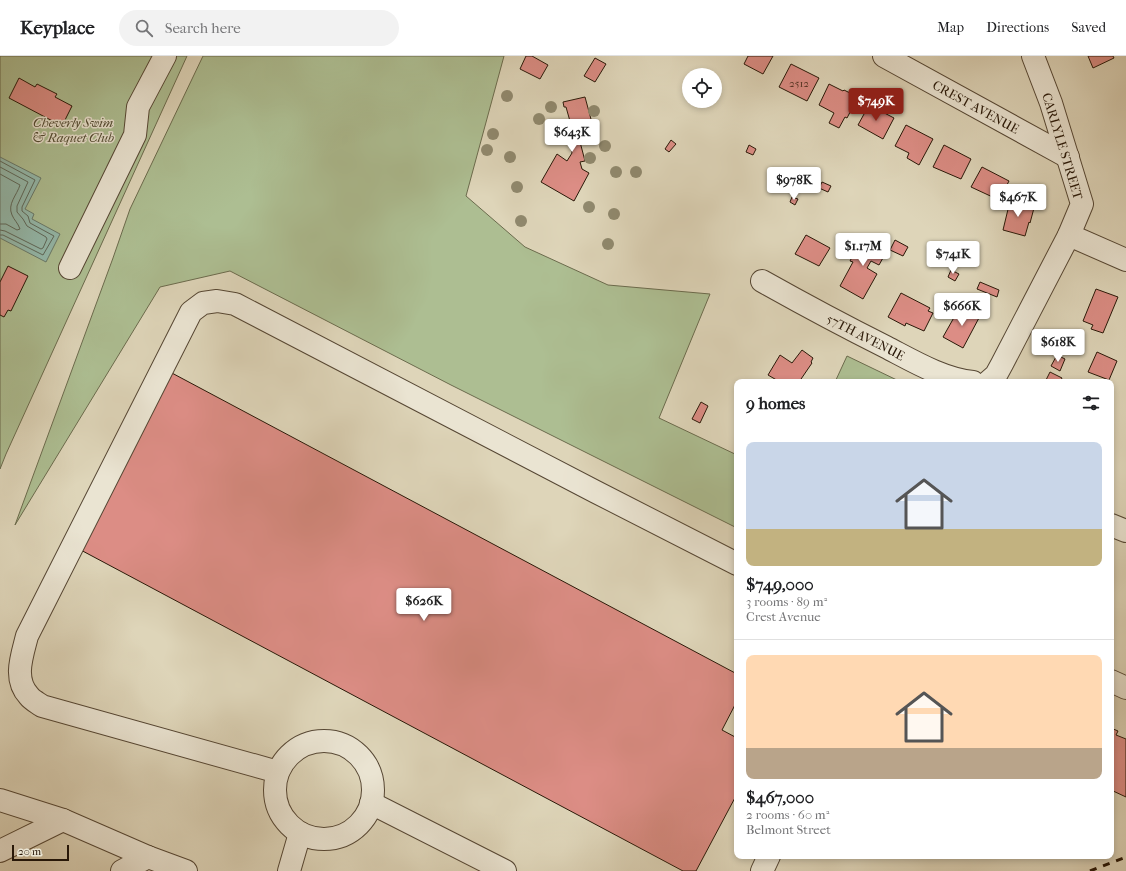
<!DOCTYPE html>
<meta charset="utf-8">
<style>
:root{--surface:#fff;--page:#f2f2f2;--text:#202124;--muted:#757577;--line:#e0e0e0;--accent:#8f2418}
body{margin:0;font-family:"IM FELL French Canon",serif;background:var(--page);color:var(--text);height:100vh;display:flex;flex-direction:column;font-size:15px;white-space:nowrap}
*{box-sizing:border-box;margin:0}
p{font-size:13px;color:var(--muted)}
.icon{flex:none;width:22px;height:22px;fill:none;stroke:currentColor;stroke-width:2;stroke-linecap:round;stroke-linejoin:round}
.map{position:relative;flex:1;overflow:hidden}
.drawer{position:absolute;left:734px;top:323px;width:380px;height:480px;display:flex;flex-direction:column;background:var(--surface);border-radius:8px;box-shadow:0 2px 6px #0003}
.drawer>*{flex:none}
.fabs{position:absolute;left:682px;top:12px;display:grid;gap:8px}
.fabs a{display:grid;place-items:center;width:40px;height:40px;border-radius:50%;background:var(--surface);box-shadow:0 2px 6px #0003;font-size:20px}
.scale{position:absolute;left:12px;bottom:10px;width:57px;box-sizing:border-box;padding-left:4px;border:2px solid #291808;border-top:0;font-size:11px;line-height:14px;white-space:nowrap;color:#291808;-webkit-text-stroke:3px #eae4d2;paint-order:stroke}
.price{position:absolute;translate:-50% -34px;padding:0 9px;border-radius:4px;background:#fff;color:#222;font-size:13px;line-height:26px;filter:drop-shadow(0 1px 2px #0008)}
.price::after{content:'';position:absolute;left:50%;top:24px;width:12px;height:9px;margin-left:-6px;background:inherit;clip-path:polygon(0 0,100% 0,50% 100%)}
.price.on{background:var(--accent);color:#fff}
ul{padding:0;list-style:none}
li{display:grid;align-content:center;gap:8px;height:212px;padding:0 12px}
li+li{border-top:1px solid var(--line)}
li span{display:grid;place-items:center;height:124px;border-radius:8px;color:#555}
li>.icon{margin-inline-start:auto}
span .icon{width:72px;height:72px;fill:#fffc;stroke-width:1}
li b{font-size:17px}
h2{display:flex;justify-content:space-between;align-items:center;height:48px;padding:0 12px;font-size:17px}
header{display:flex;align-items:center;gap:24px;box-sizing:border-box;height:56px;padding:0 20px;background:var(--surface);border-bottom:1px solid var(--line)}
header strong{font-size:19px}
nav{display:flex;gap:22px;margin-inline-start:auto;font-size:14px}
.search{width:280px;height:36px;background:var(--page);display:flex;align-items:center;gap:10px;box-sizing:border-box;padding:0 14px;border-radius:22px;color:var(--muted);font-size:15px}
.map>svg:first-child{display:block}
.green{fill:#adbe92;stroke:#6b6b4d}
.water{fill:#94b9ab;stroke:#69796a}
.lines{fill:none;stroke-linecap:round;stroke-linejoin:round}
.shore{stroke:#5e685a;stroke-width:1}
.building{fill:#dc8d85;stroke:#291808}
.minor-casing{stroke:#564734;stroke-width:24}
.minor{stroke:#eae4d2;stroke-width:22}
.rail{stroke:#291808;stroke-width:3;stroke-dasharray:7 7;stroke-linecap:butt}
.tree{fill:#90896e}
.labels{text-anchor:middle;stroke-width:3;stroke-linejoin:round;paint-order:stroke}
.number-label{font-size:11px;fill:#563527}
.street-label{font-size:13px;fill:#291808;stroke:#eae4d2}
.park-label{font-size:13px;font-style:italic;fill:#514a31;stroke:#eae4d2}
</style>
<header>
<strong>Keyplace</strong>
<div class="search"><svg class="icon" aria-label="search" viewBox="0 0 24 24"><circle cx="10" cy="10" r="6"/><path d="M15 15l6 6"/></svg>Search here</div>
<nav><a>Map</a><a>Directions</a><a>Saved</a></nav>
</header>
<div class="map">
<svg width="1126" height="815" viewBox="0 0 1126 815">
<rect width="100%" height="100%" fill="#ded5b9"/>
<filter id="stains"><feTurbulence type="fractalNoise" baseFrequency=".005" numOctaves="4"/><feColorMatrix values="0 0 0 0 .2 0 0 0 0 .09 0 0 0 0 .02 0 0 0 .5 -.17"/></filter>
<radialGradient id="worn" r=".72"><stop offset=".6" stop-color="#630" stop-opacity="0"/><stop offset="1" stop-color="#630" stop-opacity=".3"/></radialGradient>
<!-- green -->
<path class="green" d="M0 0H187L6 398 0 413Z
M203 0H504L466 140 525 191 608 229 710 238 659 362 737 399V472L451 329 230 215 160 231 15 469 113 202 130 153Z
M847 300 901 326H835Z"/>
<!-- water -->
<path class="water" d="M0 101 41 122 25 153 34 158 32 163 60 178 46 206 0 182Z"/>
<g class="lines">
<!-- shore -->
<path class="shore" d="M0 105 35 124 22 151V155L28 160 30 167 54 180 43 199 3 179H0
M0 111 28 126 17 150V156L23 163 27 170 46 181 47 183 43 192 41 193 5 175 0 174
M0 118 20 129C17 139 7 148 12 159 14 164 18 167 20 173L17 174 6 168H0"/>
</g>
<!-- building -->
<path class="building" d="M526 0H532L548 9 540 23 520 13Z
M748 0H773L763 18 744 8Z
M1088 0H1113L1114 2 1093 12Z
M595 2 606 8 595 26 584 20Z
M791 8 819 22 807 45 779 31Z
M19 22 35 31 37 28 57 38 55 41 72 50 62 70 9 42Z
M829 28 843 35 844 34 858 41 847 62 845 61 839 72 829 67 834 57 819 49Z
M585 41 595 78 579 82 585 105 580 106 582 113 589 117 574 145 541 126 557 98 567 105 572 97 567 77 573 76 566 51H564L563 46Z
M869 49 894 62 883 83 858 69Z
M906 69 933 83 919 109 907 102 909 97 895 90Z
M671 84 676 88 669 96 665 93Z
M749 89 756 93 753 99 746 96Z
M944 89 971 103 961 123 933 111Z
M982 111 1009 125 999 144 971 131Z
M822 126 831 130 828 136 819 132Z
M792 141 798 143 795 149 790 146Z
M1010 145 1034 152 1030 167 1029 166 1025 180 1003 174Z
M806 179 830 192 819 210 795 198Z
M864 179 888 193 879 209 871 205 867 212 877 218 863 243 840 230 853 206 850 205Z
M895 184 908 191 903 200 890 194Z
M8 210 28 220 11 255 8 254 4 261 0 259V226Z
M951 214 959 218 955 225 948 221Z
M980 226 999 234 997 241 977 233Z
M1096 233 1118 241 1103 277 1091 273 1093 269 1083 265Z
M901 237 930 252 928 255 933 257 924 275 906 267 905 270 888 261Z
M961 249 980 260 963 292 943 281Z
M802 294 813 302 811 306 812 307 799 326H780L768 319 780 299 792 307Z
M1097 296 1117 305 1109 324 1088 316Z
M1057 299 1065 303 1060 315 1051 310Z
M170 316 737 618V645L722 674 737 682V738L696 815H683L77 492Z
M1050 316 1062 322 1060 326H1045Z
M701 346 708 350 700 367 692 363Z
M1111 672 1118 675 1116 679 1126 683V741L1111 734Z"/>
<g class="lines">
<defs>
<g id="minor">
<path id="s1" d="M884 0 1068 101"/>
<path d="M1069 179 1126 204"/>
<path d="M70 212 135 79 138 51 165 0"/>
<path id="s2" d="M762 225C803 248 844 270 886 291 913 305 943 323 973 326"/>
<path d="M988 326 996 319 1002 308 1069 179 1082 148 1051 47 1033 0"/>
<path d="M1111 469 1126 475"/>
<path d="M1111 625 1126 632"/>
<circle cx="324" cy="734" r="49"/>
<path d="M278 716 42 650C38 647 32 644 29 640 13 623 22 600 27 580L191 256 203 247 217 245 235 248 596 436 737 508"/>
<path d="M0 744 63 764 148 801 186 815"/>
<path d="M371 747 505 815"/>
<path d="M0 795 63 764"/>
<path d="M122 815 148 801"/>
<path d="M289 815 300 777"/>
<path d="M762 815 769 800"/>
</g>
</defs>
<!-- minor casing -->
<use href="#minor" class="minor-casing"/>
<!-- minor -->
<use href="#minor" class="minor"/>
<!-- rail -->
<path class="rail" d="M1090 815 1126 801"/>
</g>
<!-- trees -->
<g class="tree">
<circle cx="507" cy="40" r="6"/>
<circle cx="551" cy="51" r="6"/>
<circle cx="594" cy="55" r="6"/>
<circle cx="539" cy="63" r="6"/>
<circle cx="493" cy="78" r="6"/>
<circle cx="556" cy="83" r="6"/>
<circle cx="605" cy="90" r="6"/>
<circle cx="487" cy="94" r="6"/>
<circle cx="510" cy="101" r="6"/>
<circle cx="590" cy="102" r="6"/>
<circle cx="616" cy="116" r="6"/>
<circle cx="636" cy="116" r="6"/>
<circle cx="517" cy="131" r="6"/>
<circle cx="589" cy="151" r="6"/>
<circle cx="614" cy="158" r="6"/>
<circle cx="521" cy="165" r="6"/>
<circle cx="608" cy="188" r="6"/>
</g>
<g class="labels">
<!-- number labels -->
<g class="number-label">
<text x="799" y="31">2512</text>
</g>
<!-- street labels -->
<g class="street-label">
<text dy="5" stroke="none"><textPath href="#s1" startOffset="105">CREST AVENUE</textPath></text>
<text transform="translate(1063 90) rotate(73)" y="5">CARLYLE STREET</text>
<text dy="5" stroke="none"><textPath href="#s2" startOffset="118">57TH AVENUE</textPath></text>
</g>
<!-- park labels -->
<g class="park-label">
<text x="73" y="71">Cheverly Swim<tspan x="73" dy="15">&amp; Raquet Club</tspan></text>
</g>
</g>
<rect width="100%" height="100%" filter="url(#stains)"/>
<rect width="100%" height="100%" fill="url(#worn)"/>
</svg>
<div class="fabs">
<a><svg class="icon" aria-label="locate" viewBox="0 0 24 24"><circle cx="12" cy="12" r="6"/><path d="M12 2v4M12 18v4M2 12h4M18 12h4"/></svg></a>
</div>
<div class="scale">20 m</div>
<b class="price on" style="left:876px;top:66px">$749K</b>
<b class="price" style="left:572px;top:97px">$643K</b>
<b class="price" style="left:794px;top:145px">$978K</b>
<b class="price" style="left:1018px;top:162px">$467K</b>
<b class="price" style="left:863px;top:211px">$1.17M</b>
<b class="price" style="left:953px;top:219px">$741K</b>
<b class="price" style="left:962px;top:271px">$666K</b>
<b class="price" style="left:1058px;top:307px">$618K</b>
<b class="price" style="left:424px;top:566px">$626K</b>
<section class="drawer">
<h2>9 homes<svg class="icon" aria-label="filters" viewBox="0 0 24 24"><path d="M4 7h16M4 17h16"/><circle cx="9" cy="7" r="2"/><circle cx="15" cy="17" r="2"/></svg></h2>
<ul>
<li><span style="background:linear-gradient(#c9d6e8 70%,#c2b280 0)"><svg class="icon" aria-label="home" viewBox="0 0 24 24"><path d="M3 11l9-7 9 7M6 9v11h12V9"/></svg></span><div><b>$749,000</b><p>3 rooms · 89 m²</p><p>Crest Avenue</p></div></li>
<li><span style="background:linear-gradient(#ffd9b3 75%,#b9a48a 0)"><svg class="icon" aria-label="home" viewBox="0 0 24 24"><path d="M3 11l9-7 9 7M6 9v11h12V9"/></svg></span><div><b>$467,000</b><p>2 rooms · 60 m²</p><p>Belmont Street</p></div></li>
</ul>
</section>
</div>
